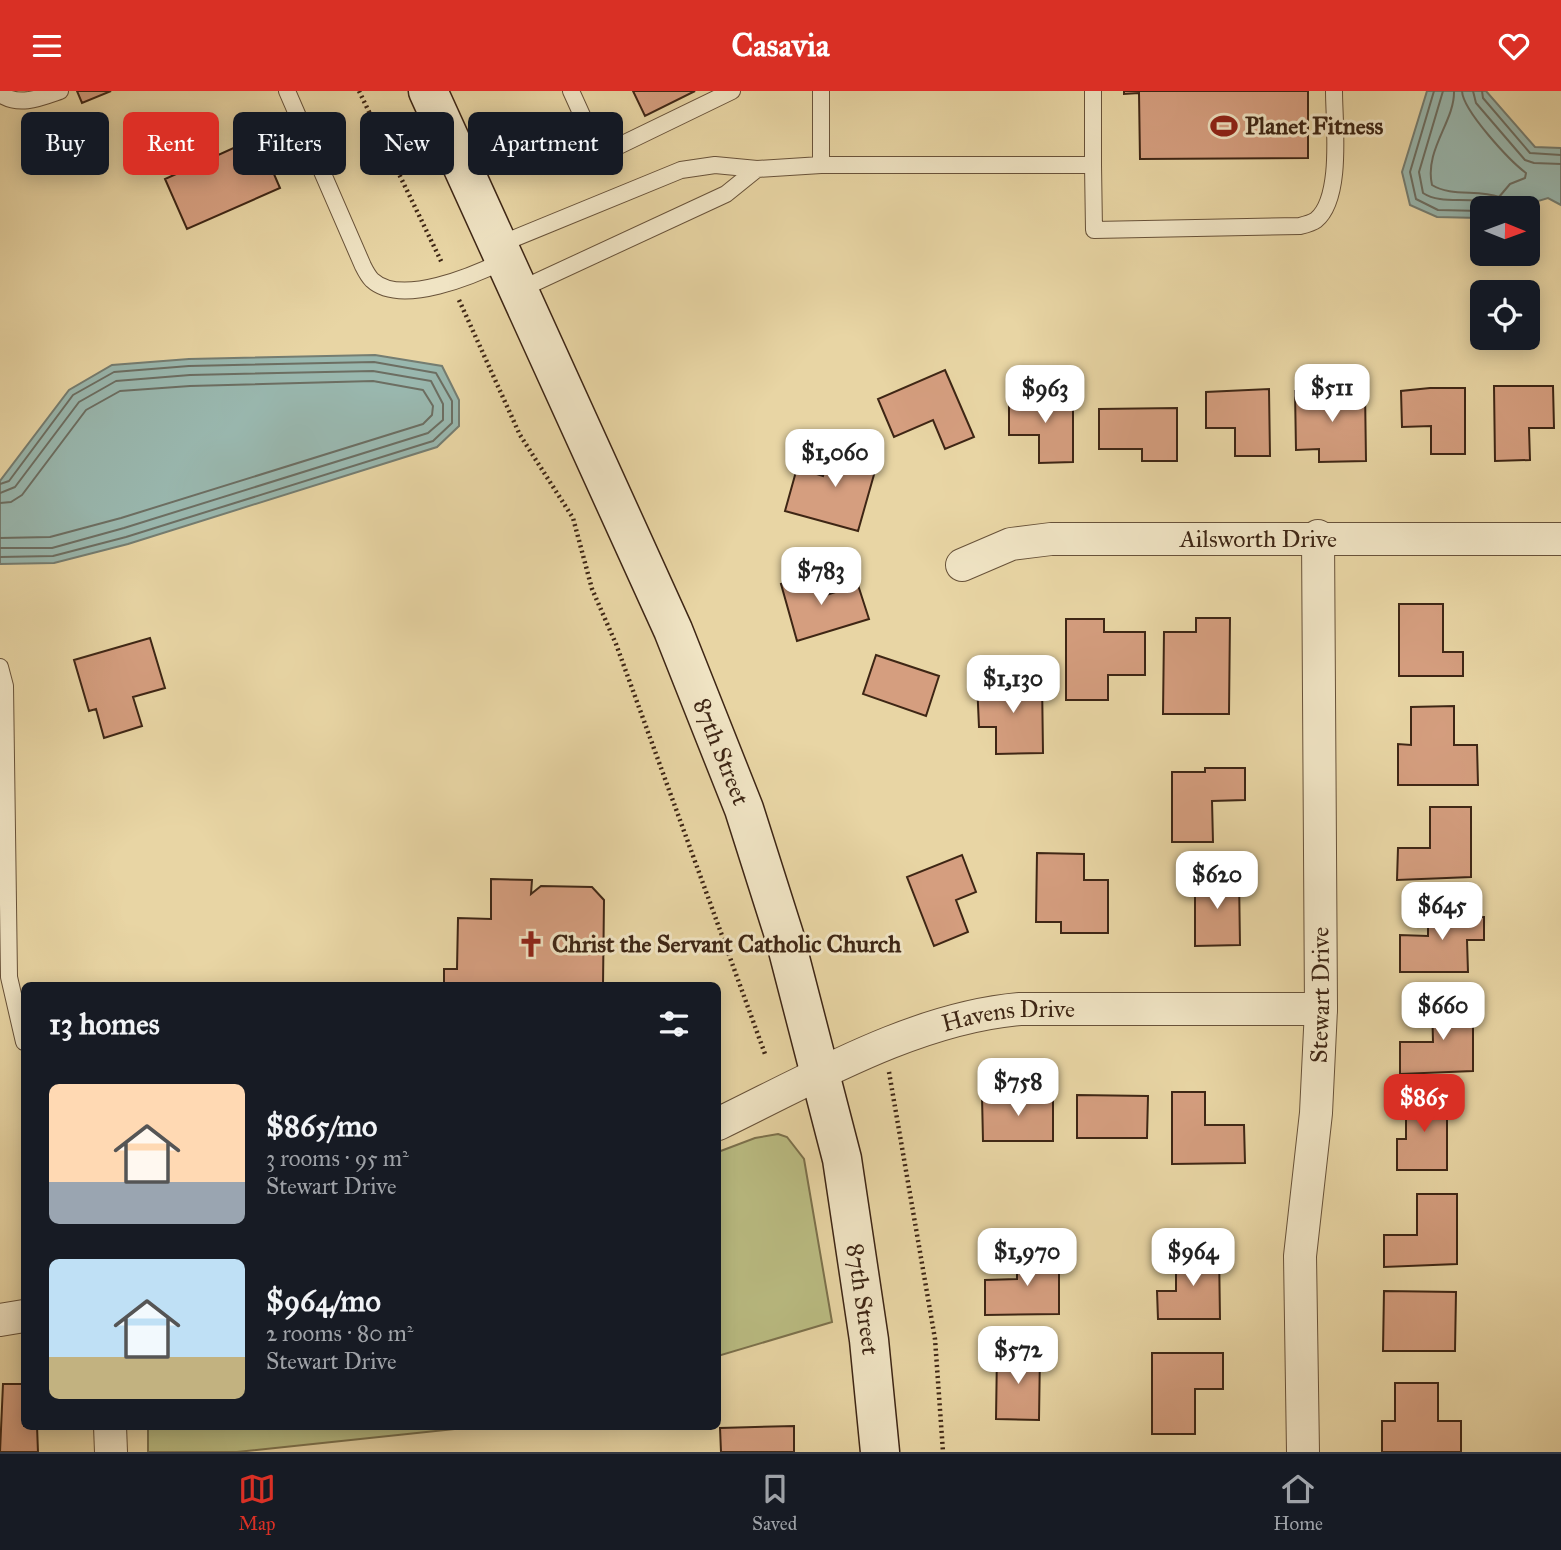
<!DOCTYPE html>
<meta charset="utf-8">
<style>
:root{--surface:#171b24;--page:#20242c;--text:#f1f3f6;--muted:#9ea1a6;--line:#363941;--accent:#d93025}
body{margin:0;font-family:"IM FELL Great Primer",serif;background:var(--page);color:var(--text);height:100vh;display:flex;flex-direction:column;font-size:26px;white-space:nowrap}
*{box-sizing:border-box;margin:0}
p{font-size:23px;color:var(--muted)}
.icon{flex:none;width:38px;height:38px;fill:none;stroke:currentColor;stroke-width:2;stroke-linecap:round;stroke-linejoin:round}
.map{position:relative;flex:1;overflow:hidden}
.drawer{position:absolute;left:21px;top:891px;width:700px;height:448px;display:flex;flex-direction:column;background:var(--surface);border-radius:10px;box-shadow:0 4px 18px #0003}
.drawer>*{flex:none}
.guide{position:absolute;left:21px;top:21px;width:700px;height:63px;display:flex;gap:14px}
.needle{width:46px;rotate:91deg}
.tools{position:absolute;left:1470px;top:105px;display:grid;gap:14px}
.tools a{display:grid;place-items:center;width:70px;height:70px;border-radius:10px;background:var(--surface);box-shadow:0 4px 18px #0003;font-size:35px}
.price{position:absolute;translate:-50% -60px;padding:0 16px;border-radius:14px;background:#fff;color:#222;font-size:23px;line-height:46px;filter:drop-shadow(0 2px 4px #0008)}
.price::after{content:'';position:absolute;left:50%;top:42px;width:21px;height:16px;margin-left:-10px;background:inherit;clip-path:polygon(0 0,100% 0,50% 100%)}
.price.current{background:var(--accent);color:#fff}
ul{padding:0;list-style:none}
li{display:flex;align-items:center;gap:21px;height:175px;padding:0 28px}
li span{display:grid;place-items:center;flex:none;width:196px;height:140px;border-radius:10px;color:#555}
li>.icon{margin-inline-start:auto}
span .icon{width:84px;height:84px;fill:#fffc;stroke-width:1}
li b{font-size:30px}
h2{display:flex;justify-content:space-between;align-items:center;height:84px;padding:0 28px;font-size:30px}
.pill{padding:0 24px;border-radius:10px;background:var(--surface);box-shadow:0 4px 18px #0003;font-size:24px;line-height:63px}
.pill.current{background:var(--accent);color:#fff}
header{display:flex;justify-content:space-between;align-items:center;height:91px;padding:0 28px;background:var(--accent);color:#fff;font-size:32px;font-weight:700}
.menu{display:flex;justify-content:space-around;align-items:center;height:98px;border-top:2px solid var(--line);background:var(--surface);font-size:19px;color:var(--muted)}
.menu a{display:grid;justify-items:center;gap:4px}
.menu .current{color:var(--accent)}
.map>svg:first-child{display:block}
.green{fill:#babc82;stroke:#7c714c;stroke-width:2}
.water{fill:#99b7ae;stroke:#757d71;stroke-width:2}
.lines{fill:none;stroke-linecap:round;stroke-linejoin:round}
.shore{stroke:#6c6e62;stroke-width:2}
.building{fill:#d59e7f;stroke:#3e2615;stroke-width:2}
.service-casing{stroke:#685239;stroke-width:18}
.minor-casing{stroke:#685239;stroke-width:34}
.secondary-casing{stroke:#3e2615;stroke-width:41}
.path{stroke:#3e2615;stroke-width:4.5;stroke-dasharray:2 3.5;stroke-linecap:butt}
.service{stroke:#f0e4c4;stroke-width:16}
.minor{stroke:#f0e4c4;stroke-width:32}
.secondary{stroke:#f0e4c4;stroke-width:38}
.labels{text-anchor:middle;stroke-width:6;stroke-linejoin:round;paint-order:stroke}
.poi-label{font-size:24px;font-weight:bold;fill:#3e2615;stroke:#f0e4c4;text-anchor:start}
.street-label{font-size:24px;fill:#3e2615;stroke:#f0e4c4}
</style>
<header><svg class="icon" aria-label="menu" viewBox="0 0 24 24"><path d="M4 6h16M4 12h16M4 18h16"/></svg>Casavia<svg class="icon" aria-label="heart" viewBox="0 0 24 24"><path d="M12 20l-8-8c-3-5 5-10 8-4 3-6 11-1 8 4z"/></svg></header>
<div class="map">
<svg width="1561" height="1361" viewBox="0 0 1561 1361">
<rect width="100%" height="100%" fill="#e8d5a4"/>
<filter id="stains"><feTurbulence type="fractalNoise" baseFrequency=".00286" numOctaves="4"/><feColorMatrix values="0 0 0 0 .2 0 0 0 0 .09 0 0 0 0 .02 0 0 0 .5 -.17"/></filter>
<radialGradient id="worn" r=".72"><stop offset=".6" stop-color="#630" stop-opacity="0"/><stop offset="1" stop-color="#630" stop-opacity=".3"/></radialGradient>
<!-- green -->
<path class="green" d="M778 1043 787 1046 804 1068 832 1231 718 1265V1061L755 1047Z
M148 1335H483L237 1361H148Z"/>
<!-- water -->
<path class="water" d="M1427 0H1486L1535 56 1561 57V114L1548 107 1515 117H1482V126L1479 127 1437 126 1410 114 1402 81Z
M375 264 442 275 459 309V335L437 356 128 453 54 472 0 473V390L69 299 112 274 189 268Z"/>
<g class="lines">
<!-- shore -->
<path class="shore" d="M1434 0 1410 81 1416 108 1438 119 1482 120
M1443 0 1419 81 1423 102C1444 116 1476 102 1494 117
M1454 0C1455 30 1424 59 1432 94 1451 106 1479 98 1499 106L1510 93 1525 87 1526 82C1510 70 1463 20 1462 0
M1473 0 1476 12 1525 69 1534 72 1561 73
M1482 0 1483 7 1530 62 1561 64
M0 393 9 390 73 304 114 281 189 275 374 271 436 282 452 310V332L433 350 126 446 53 465 0 466
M0 402 15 396 79 311 116 290 190 284 373 280 431 290 443 313V329L428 342 124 437 52 457H0
M0 412 11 411 22 404 86 319 120 300 190 295 373 290 423 299 433 315 432 324 423 333 121 427 50 446 0 447"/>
</g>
<!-- building -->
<path class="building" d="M77 0H111L82 12Z
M633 0H695L645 25Z
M1124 0H1308V67L1140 68 1139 2 1124 3Z
M258 46 280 97 187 138 165 88Z
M945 279 974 346 945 358 933 329 894 346 878 308Z
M1494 295H1553L1554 337H1529L1530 369 1495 370Z
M1430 297H1465V363H1431V335L1402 336 1401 300Z
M1269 298 1270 365H1235V337H1206V301Z
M1365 299 1366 370 1319 371V358L1296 359 1295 300Z
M1038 305H1073V371L1039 372V344H1009V308Z
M1177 317V370H1142V358H1099V318Z
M832 353 879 366 858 440 785 420 797 377 823 385Z
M819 482 826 504 858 494 869 528 797 550 781 493Z
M1399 513H1443V561H1463V585H1399Z
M1196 527H1230L1229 623H1163L1164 541H1196Z
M1066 528H1104V541H1145V584H1108V609H1066Z
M150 547 165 597 133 606 142 635 104 647 96 618 89 620 74 569Z
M876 564 939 585 926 625 863 603Z
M1042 589 1043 662 996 663V636H979L977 591Z
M1454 615V654H1477L1478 694H1398V653L1411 654V616Z
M1205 677H1245V709L1212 710 1213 751H1172V681H1205Z
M1430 716H1471V786L1397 789 1398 757H1430Z
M1037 762 1084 763V789H1108V842H1061V831H1036Z
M962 764 976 801 956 809 968 841 934 855 907 786Z
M1195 786H1239L1240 854 1195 855Z
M491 788 532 789 531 803 541 795 592 796 604 809 603 894H444V878H457L458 827 491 828Z
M1428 815H1466L1465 826H1484V849H1467L1468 881H1400V844L1428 845Z
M1432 910H1473V980L1400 983V951H1433Z
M1172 1001H1205V1034H1244L1245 1072 1172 1073Z
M1077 1004 1148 1005 1147 1047H1077Z
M1406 1004H1447V1079H1397V1048H1406Z
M982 1005H1053V1050H983Z
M1417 1103H1457V1173L1384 1176V1144H1417Z
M1219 1159 1220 1228H1158L1157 1200H1176V1160Z
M1059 1163V1223L985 1224V1189L1017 1188V1164Z
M1384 1200 1456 1201 1455 1260H1383Z
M997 1261H1040L1039 1329 996 1328Z
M1152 1262H1223V1298H1195V1343H1152Z
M1395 1292H1438V1330H1461V1361H1382V1330H1395Z
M3 1293H23L24 1335H37L38 1361H0Z
M794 1335V1361H721L720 1337Z"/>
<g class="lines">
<defs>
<path id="service" d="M287 0 363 175C365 179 368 185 372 189 401 216 475 184 505 169
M571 0 600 64 732 0
M0 3C19 16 40 7 60 0
M821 74V0
M1093 74 1094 139 1300 135C1304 134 1312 132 1316 129 1343 107 1334 32 1334 0
M757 78 821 74H1093V0
M498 154 681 79 715 74 757 78 726 103 519 199
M0 576 5 595 9 886 24 951"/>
<g id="minor">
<path id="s1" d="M962 474 1011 453 1051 448H1561"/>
<path id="s2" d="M718 1033C811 988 915 927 1020 918H1321"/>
<path d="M0 1229 24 1225"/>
<path d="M110 1335 111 1361"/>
<path id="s3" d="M1303 1361 1300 1165 1316 1022 1321 918 1318 445"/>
</g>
<g id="secondary">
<path id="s4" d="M428 0 673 539 744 718 784 844 842 1068 869 1249 880 1361"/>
</g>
</defs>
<!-- service casing -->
<use href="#service" class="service-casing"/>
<!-- minor casing -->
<use href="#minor" class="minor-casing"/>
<!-- secondary casing -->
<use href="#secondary" class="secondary-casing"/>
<!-- path -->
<path class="path" d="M359 0 442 172
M459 209 520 344 573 427 592 498 616 553 765 963
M889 981 935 1248 943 1361"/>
<!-- service -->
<use href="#service" class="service"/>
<!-- minor -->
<use href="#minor" class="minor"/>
<!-- secondary -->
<use href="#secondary" class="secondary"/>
</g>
<!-- icons -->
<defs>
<symbol id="stadium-bare" viewBox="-9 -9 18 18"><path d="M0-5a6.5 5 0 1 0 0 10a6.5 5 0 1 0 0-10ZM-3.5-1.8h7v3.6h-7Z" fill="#8f2418" stroke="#f0e4c4" stroke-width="2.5" paint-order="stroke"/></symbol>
<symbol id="church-bare" viewBox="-9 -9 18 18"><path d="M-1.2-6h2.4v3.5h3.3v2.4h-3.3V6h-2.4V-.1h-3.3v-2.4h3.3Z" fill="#8f2418" stroke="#f0e4c4" stroke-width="2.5" paint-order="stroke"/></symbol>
</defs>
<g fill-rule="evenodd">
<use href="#stadium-bare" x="1205" y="16" width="38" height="38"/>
<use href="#church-bare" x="512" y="834" width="38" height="38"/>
</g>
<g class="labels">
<!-- poi labels -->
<g class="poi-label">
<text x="1245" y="43">Planet Fitness</text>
<text x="552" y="861">Christ the Servant Catholic Church</text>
</g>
<!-- street labels -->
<g class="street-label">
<text dy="8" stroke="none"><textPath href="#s1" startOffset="301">Ailsworth Drive</textPath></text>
<text dy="8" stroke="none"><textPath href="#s4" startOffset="723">87th Street</textPath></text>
<text dy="8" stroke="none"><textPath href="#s3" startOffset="458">Stewart Drive</textPath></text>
<text dy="8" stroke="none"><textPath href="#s2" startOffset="313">Havens Drive</textPath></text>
<text dy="8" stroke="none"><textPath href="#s4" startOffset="1290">87th Street</textPath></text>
</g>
</g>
<rect width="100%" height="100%" filter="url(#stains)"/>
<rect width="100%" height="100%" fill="url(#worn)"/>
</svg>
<div class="tools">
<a><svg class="needle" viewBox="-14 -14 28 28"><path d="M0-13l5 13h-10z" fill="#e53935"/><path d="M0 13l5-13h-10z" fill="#9ea1a6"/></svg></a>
<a><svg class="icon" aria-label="locate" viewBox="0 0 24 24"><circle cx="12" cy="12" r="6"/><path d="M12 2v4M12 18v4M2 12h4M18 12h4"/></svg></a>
</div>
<b class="price" style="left:1332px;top:333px">$511</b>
<b class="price" style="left:1045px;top:334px">$963</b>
<b class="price" style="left:835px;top:398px">$1,060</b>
<b class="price" style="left:821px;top:516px">$783</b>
<b class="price" style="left:1013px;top:624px">$1,130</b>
<b class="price" style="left:1217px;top:820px">$620</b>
<b class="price" style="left:1442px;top:851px">$645</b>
<b class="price" style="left:1443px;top:951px">$660</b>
<b class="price" style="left:1018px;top:1027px">$758</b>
<b class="price current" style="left:1424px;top:1043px">$865</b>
<b class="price" style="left:1027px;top:1197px">$1,970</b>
<b class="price" style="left:1193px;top:1197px">$964</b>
<b class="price" style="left:1018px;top:1295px">$572</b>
<div class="guide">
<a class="pill">Buy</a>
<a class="pill current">Rent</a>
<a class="pill">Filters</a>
<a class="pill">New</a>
<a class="pill">Apartment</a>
</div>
<section class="drawer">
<h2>13 homes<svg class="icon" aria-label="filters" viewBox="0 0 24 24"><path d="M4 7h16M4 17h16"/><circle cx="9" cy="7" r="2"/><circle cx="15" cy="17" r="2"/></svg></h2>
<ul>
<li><span style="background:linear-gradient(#ffd9b3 70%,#9aa5b1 0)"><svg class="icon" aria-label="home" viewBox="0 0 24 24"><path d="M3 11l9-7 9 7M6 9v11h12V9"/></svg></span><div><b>$865/mo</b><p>3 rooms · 95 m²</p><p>Stewart Drive</p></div></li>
<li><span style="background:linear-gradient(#bfe0f5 70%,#c2b280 0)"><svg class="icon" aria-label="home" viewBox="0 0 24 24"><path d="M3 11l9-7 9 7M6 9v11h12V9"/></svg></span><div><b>$964/mo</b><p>2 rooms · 80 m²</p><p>Stewart Drive</p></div></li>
</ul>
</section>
</div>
<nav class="menu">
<a class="current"><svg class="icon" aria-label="map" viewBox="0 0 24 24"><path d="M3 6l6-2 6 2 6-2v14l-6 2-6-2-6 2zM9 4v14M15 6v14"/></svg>Map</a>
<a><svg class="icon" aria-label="saved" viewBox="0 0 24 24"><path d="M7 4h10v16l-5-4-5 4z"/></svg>Saved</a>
<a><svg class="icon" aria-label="home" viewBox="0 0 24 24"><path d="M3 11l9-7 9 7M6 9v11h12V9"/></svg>Home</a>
</nav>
